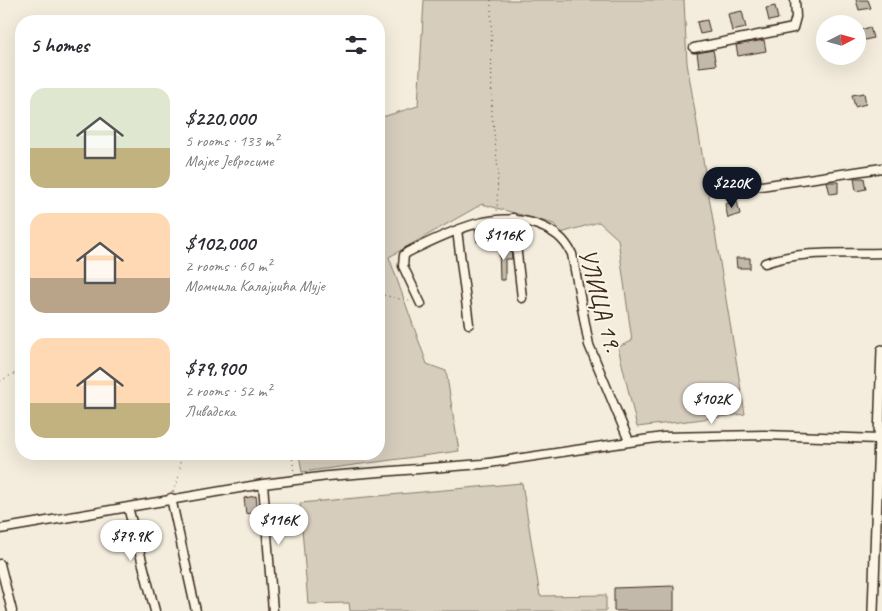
<!DOCTYPE html>
<meta charset="utf-8">
<style>
:root{--surface:#fff;--page:#f7f7f7;--text:#2b2b33;--muted:#7c7c81;--accent:#111827}
body{margin:0;font-family:Caveat,sans-serif;background:var(--page);color:var(--text);height:100vh;display:flex;flex-direction:column;font-size:19px;white-space:nowrap}
*{box-sizing:border-box;margin:0}
p{font-size:16px;color:var(--muted)}
.icon{flex:none;width:28px;height:28px;fill:none;stroke:currentColor;stroke-width:2;stroke-linecap:round;stroke-linejoin:round}
.map{position:relative;flex:1;overflow:hidden}
.panel{position:absolute;left:15px;top:15px;width:370px;height:445px;display:flex;flex-direction:column;background:var(--surface);border-radius:20px;box-shadow:0 5px 20px #0002}
.panel>*{flex:none}
.needle{width:32px;rotate:84deg}
.tools{position:absolute;left:816px;top:15px;display:grid;gap:10px}
.tools a{display:grid;place-items:center;width:50px;height:50px;border-radius:50%;background:var(--surface);box-shadow:0 5px 20px #0002;font-size:25px}
.price{position:absolute;translate:-50% -42px;padding:0 11px;border-radius:18px;background:#fff;color:#222;font-size:16px;line-height:32px;filter:drop-shadow(0 1px 2px #0008)}
.price::after{content:'';position:absolute;left:50%;top:30px;width:15px;height:11px;margin-left:-8px;background:inherit;clip-path:polygon(0 0,100% 0,50% 100%)}
.price.active{background:var(--accent);color:#fff}
ul{padding:0;list-style:none}
li{display:flex;align-items:center;gap:15px;height:125px;padding:0 15px}
li span{display:grid;place-items:center;flex:none;width:140px;height:100px;border-radius:15px;color:#555}
li>.icon{margin-inline-start:auto}
span .icon{width:60px;height:60px;fill:#fffc;stroke-width:1}
li b{font-size:21px}
h2{display:flex;justify-content:space-between;align-items:center;height:60px;padding:0 15px;font-size:21px}
.map>svg:first-child{display:block}
.green{fill:#d6cdbd;stroke:#887c6e}
.building{fill:#c3b9aa;stroke:#3b2a1e}
.lines{fill:none;stroke-linecap:round;stroke-linejoin:round}
.minor-casing{stroke:#3b2a1e;stroke-width:11}
.major-casing{stroke:#3b2a1e;stroke-width:12}
.path{stroke:#3b2a1e;stroke-width:1;stroke-dasharray:1 4;stroke-linecap:butt}
.minor{stroke:#fcf5e5;stroke-width:8}
.major{stroke:#fcf5e5;stroke-width:9}
.labels{text-anchor:middle;stroke-width:4;stroke-linejoin:round;paint-order:stroke}
.street-label{font-size:25px;fill:#3b2a1e;stroke:#fcf5e5}
</style>
<div class="map">
<svg width="882" height="611" viewBox="0 0 882 611">
<rect width="100%" height="100%" fill="#f4eddd"/>
<filter id="ink" filterUnits="userSpaceOnUse"><feTurbulence type="fractalNoise" baseFrequency=".02" numOctaves="2"/><feDisplacementMap in="SourceGraphic" scale="10" xChannelSelector="R" yChannelSelector="G"/><feConvolveMatrix kernelMatrix="1 2 1 2 8 2 1 2 1" color-interpolation-filters="sRGB"/></filter>
<g filter="url(#ink)">
<!-- green -->
<path class="green" d="M424 0H684L687 63 745 414 637 427 618 347 632 341 618 239 599 222 561 233 554 224 482 204 389 257 427 364 446 371 459 451 302 472 299 454H379V118L418 106Z
M522 483 540 596 606 595V611H350L349 603 308 604 300 503Z"/>
<!-- building -->
<path class="building" d="M856 0H868L871 8 859 10Z
M775 6 778 19 769 21 766 8Z
M742 11 746 28 732 31 728 14Z
M707 20 710 32 700 34 697 22Z
M870 27 873 38 861 41 858 31Z
M764 40 766 51 738 56 736 45Z
M713 50 716 65 699 67 697 53Z
M864 93 866 104 855 107 852 95Z
M854 178H864L866 189 856 191Z
M827 182H838V193L830 194Z
M737 201 740 214 728 218 725 204Z
M488 228 490 240 477 242 475 230Z
M499 248H511L512 259H505V280H500Z
M736 258H750V268H737Z
M256 496 258 512 246 514 244 498Z
M674 586V611H614V588Z"/>
<g class="lines">
<defs>
<path id="minor" d="M694 48 793 28 796 17 795 0
M727 191 882 168
M513 218 522 298
M457 230 469 324
M765 263C802 250 844 254 882 253
M421 304 403 266 404 255 408 252C449 233 493 208 538 225 554 231 564 238 572 254L589 345 629 441
M263 484 273 611
M171 498 196 611
M128 507 155 611
M0 529 263 484 328 476 482 464 663 437 764 435 879 439
M0 564 12 611"/>
<path id="major" d="M873 611 882 350"/>
</defs>
<!-- minor casing -->
<use href="#minor" class="minor-casing"/>
<!-- major casing -->
<use href="#major" class="major-casing"/>
<!-- path -->
<path class="path" d="M491 0 492 114 498 169 497 211
M379 294 412 302
M0 381 21 370
M292 454 294 473
M173 492 180 473V454"/>
<!-- minor -->
<use href="#minor" class="minor"/>
<!-- major -->
<use href="#major" class="major"/>
</g>
</g>
<g class="labels">
<!-- street labels -->
<g class="street-label">
<text transform="translate(601 300) rotate(75)" y="9">УЛИЦА 19.</text>
</g>
</g>
</svg>
<div class="tools">
<a><svg class="needle" viewBox="-14 -14 28 28"><path d="M0-13l5 13h-10z" fill="#e53935"/><path d="M0 13l5-13h-10z" fill="#7c7c81"/></svg></a>
</div>
<b class="price active" style="left:732px;top:209px">$220K</b>
<b class="price" style="left:504px;top:261px">$116K</b>
<b class="price" style="left:712px;top:425px">$102K</b>
<b class="price" style="left:279px;top:546px">$116K</b>
<b class="price" style="left:131px;top:562px">$79.9K</b>
<section class="panel">
<h2>5 homes<svg class="icon" aria-label="filters" viewBox="0 0 24 24"><path d="M4 7h16M4 17h16"/><circle cx="9" cy="7" r="2"/><circle cx="15" cy="17" r="2"/></svg></h2>
<ul>
<li><span style="background:linear-gradient(#dfe7d0 60%,#c2b280 0)"><svg class="icon" aria-label="home" viewBox="0 0 24 24"><path d="M3 11l9-7 9 7M6 9v11h12V9"/></svg></span><div><b>$220,000</b><p>5 rooms · 133 m²</p><p>Мајке Јевросиме</p></div></li>
<li><span style="background:linear-gradient(#ffd9b3 65%,#b9a48a 0)"><svg class="icon" aria-label="home" viewBox="0 0 24 24"><path d="M3 11l9-7 9 7M6 9v11h12V9"/></svg></span><div><b>$102,000</b><p>2 rooms · 60 m²</p><p>Момчила Калајџића Мује</p></div></li>
<li><span style="background:linear-gradient(#ffd9b3 65%,#c2b280 0)"><svg class="icon" aria-label="home" viewBox="0 0 24 24"><path d="M3 11l9-7 9 7M6 9v11h12V9"/></svg></span><div><b>$79,900</b><p>2 rooms · 52 m²</p><p>Ливадска</p></div></li>
</ul>
</section>
</div>
